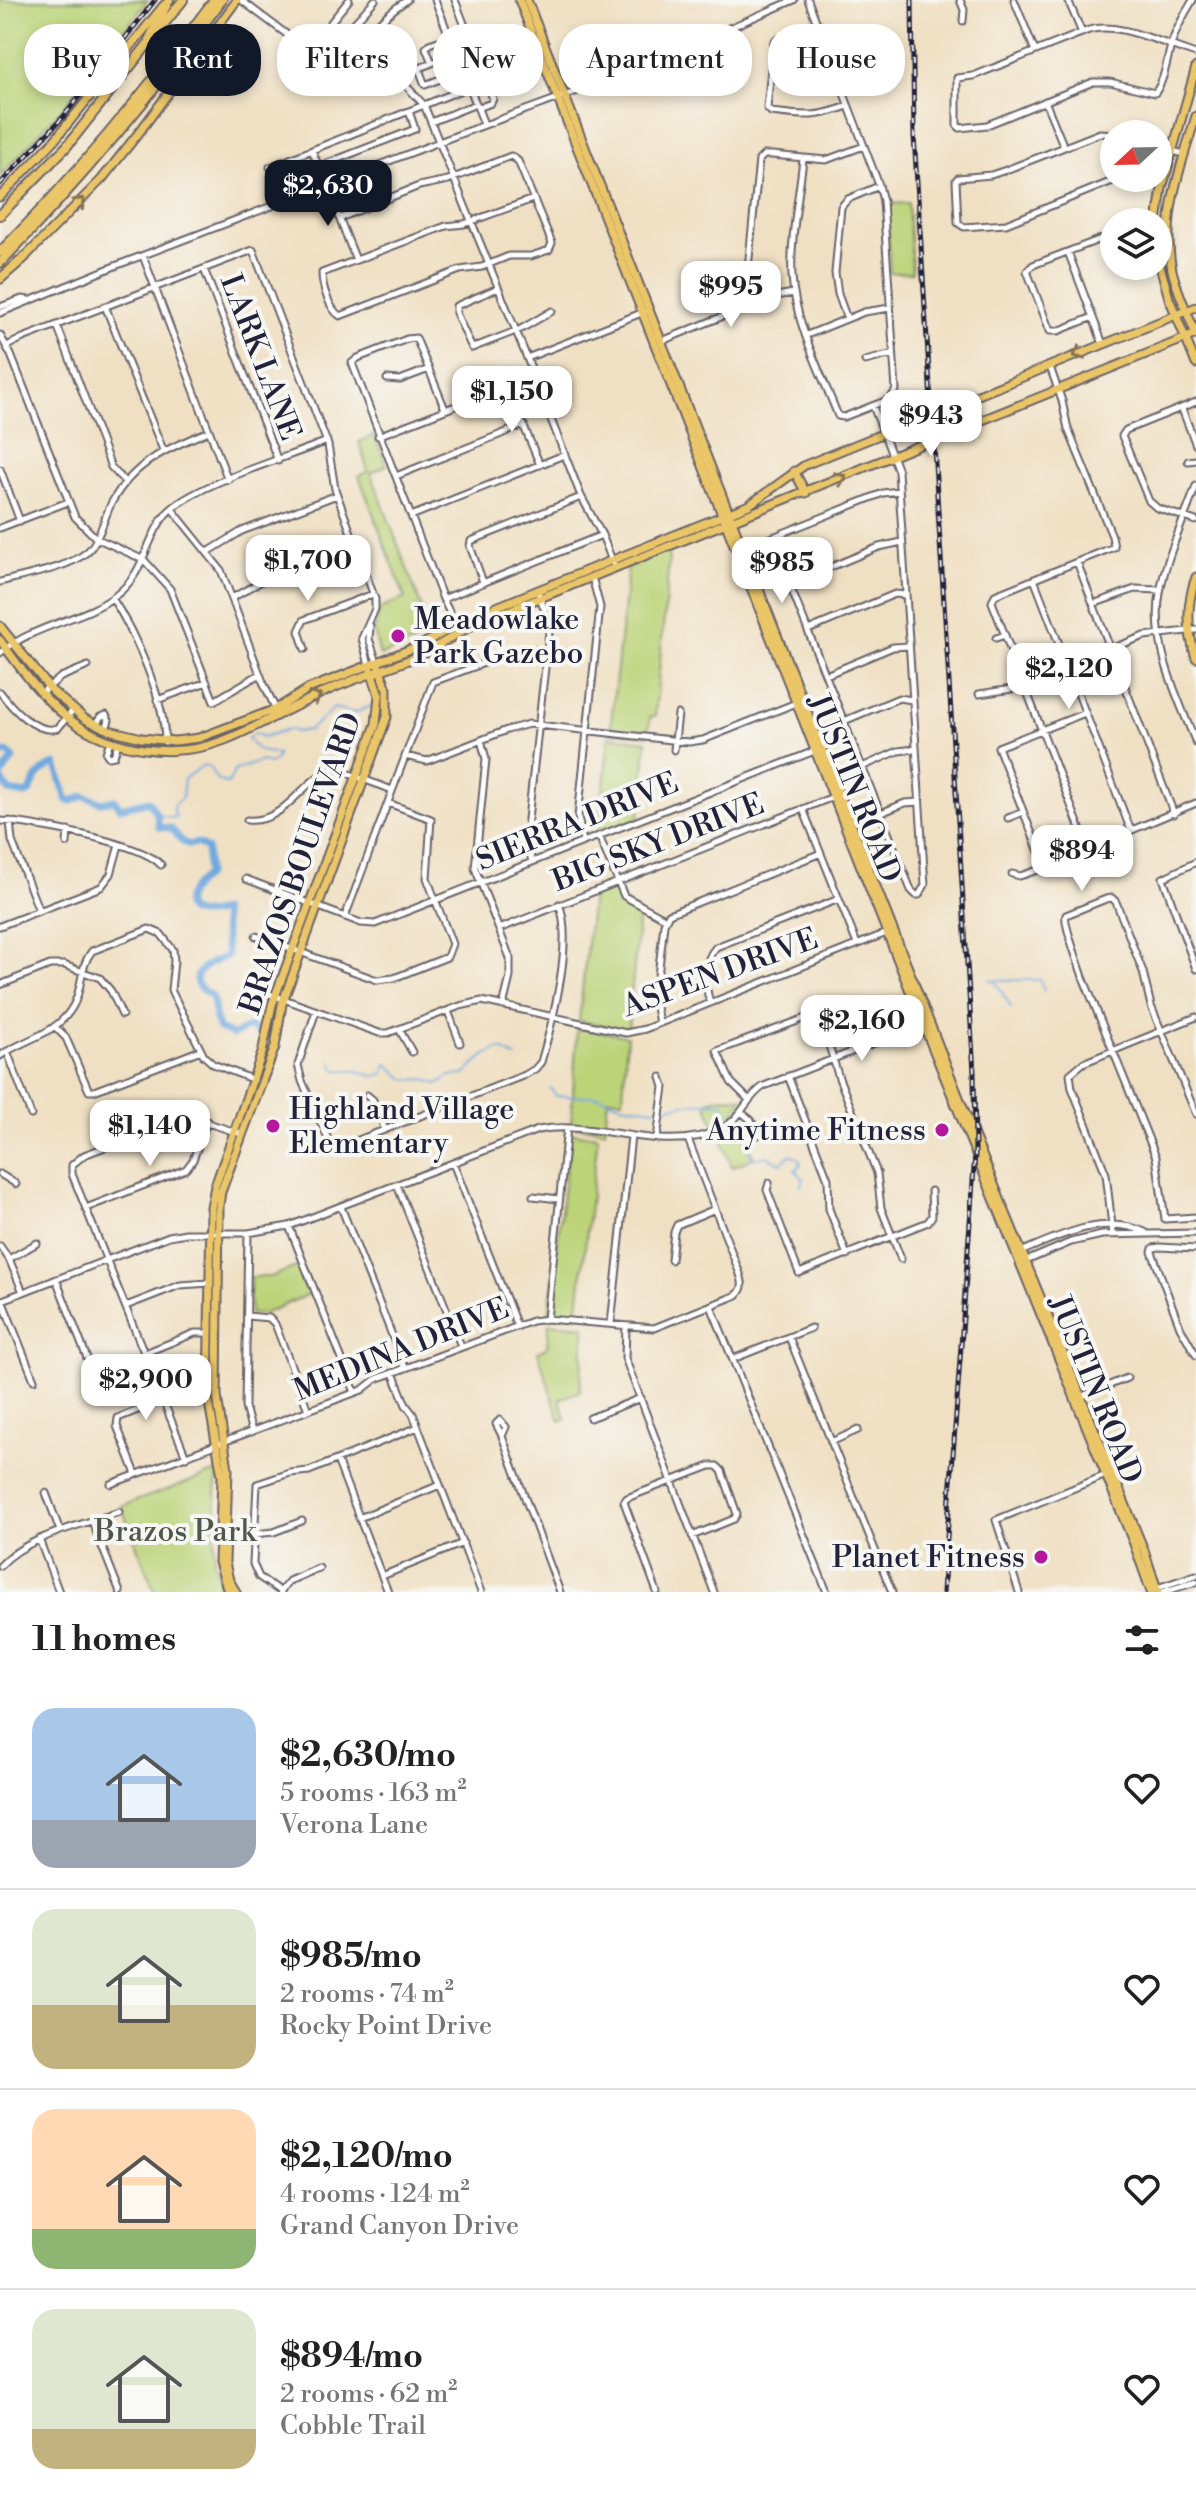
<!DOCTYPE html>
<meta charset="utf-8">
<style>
:root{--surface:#fff;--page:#f6f6f6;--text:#222;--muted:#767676;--line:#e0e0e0;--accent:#111827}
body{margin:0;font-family:"Libre Bodoni",serif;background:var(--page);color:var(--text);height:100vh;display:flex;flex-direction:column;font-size:30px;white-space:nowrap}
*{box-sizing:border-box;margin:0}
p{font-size:26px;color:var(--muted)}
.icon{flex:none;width:44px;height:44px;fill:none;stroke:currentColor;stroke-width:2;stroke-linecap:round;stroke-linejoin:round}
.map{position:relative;height:1592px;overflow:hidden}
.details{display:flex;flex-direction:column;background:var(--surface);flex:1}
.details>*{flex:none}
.hud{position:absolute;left:24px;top:24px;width:1148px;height:72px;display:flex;gap:16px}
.needle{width:52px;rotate:248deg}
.fabs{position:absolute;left:1100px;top:120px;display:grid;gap:16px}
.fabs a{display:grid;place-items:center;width:72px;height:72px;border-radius:50%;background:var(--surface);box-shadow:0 4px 12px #0003;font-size:40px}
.price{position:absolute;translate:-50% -68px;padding:0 18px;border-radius:16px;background:#fff;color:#222;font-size:26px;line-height:52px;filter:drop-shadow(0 2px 4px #0008)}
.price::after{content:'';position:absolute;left:50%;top:48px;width:24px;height:18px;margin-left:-12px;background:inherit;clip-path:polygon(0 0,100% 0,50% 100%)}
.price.selected{background:var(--accent);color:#fff}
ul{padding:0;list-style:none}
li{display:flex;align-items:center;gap:24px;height:200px;padding:0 32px}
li+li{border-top:2px solid var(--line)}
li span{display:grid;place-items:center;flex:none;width:224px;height:160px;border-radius:24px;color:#555}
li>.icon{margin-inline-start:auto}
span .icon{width:96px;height:96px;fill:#fffc;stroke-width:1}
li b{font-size:34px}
h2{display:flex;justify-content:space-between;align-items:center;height:96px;padding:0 32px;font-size:34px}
.pill{padding:0 28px;border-radius:32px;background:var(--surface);box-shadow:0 4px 12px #0003;font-size:28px;line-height:72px}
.pill.selected{background:var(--accent);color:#fff}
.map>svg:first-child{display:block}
.green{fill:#bcd378;stroke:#6f7a5a;stroke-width:2}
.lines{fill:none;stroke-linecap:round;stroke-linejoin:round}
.stream{stroke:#6fa9df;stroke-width:2}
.river{stroke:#6fa9df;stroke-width:7}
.minor-casing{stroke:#6a646b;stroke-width:9}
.major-casing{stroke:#6a646b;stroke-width:11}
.highway-casing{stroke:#6a646b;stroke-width:12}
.minor{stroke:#fff;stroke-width:5}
.major{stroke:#ebc669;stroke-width:7}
.highway{stroke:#ebc669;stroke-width:8}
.rail-casing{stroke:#22223b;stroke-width:5}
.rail{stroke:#f6f6f2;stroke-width:2;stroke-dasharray:6;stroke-linecap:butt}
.oneway{stroke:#867452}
.poi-dot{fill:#b5179e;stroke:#f6f6f2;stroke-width:3}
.labels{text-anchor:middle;stroke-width:8;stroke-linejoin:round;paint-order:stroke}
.street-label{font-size:30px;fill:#22223b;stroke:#f6f6f2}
.poi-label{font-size:30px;fill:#22223b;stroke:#f6f6f2;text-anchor:start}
.park-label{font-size:30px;fill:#50574d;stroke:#f6f6f2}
</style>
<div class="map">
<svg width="1196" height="1592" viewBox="0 0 1196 1592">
<rect width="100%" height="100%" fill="#f6f6f2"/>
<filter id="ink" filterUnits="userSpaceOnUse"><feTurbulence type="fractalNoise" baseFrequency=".0125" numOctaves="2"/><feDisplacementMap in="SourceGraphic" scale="16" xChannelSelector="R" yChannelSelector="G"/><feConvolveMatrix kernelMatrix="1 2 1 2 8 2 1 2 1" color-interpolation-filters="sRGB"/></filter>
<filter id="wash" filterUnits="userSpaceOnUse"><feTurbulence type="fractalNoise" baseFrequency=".006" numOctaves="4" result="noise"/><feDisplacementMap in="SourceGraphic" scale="32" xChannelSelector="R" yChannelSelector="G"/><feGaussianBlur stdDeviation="1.8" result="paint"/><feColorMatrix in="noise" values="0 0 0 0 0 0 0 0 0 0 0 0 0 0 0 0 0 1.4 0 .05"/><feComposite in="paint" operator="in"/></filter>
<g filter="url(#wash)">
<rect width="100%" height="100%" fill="#f0e0c3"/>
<!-- green -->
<path class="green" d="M0 0H148L64 106 0 176Z
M908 203 912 272 890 273 887 204Z
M374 435 387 465 371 473 432 635 380 656 374 631 380 609 405 598 359 476 368 471 359 442Z
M660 553 668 554 669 561 655 717H650L648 735 610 732 628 566Z
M609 736 647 741 639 818 599 834Z
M616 887 622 899 639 912 628 1030 579 1021 592 895Z
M577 1028 627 1036 623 1099 608 1098 605 1130 571 1126Z
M722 1097 743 1098 732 1116 715 1126 706 1102Z
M740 1123 754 1158 732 1167 720 1135Z
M570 1133 598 1136 577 1316 549 1314Z
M301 1265 312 1293 263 1314H250V1277H271Z
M549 1323 585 1326 580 1391 560 1399 566 1419 560 1421 538 1352 547 1347Z
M217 1472 214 1561 223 1592H155L121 1506Z"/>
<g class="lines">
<!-- stream -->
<path class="stream" d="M157 815 176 818 173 809 175 803 182 798 184 779 204 765 210 768 217 780 228 784 235 770 262 761 269 764 276 760 277 754C261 751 258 754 248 738L255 733 263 737 289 729 296 732 309 730 334 708 355 713 373 705
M989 980H1040L1044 991
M995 981 1011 1007
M331 1062 336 1070 358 1071 372 1076 383 1075 387 1064 406 1080 424 1079 438 1084 450 1076 465 1075C474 1064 486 1053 500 1049L517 1058
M550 1088 556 1096H599L621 1104 656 1109
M666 1107 694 1103 722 1102 731 1116
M738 1128 748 1141 751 1159 767 1156 781 1163 791 1154 800 1159 801 1164 795 1170 804 1179 801 1186"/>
<!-- river -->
<path class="river" d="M0 754 7 752 12 756 13 759 0 777 9 791 26 794 31 791C33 780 44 766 56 764L67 800 72 801 84 796 101 802 115 800 120 808 149 801 157 815 159 827 170 828C181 837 181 848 197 843L207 849V875C177 898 177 923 222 911L227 956C205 964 179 979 212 996 216 1007 213 1018 219 1029L233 1035 250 1026 258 1033"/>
</g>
</g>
<g filter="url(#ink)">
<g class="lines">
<defs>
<path id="minor" d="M241 0 293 39 310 48 375 63 400 79 424 105 527 358 581 496 602 535 615 568
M435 0 484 124
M455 0 493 99 491 103 478 108
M960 0 964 10 963 21
M1014 0 1035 51
M1068 0 1082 33
M1193 0C1185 13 1177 27 1172 42 1167 58 1165 80 1155 93L1110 82H1093L987 125 960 128 957 125V78L973 76 1089 30C1119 21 1166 45 1196 54
M817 22 774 41 767 108 771 112C805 116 816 118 848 106
M310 48 349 0
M337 53 346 32 375 0
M357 57C365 32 386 14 407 0
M432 63 426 48 429 44 450 37
M419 69 425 85 463 70
M813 71 833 64
M400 79 405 74 456 53
M1045 101 1064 147
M409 111 415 129 287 179 270 167Z
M409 111 469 87
M431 122 476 104
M1114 134 1100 133 1006 170 991 175 958 178 956 180 958 223 964 227 1006 224 1120 178
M1158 147 1184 154
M312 150 356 260
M803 159C799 197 790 238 792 276 795 324 821 372 838 416L844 417 890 399 896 390 883 201 879 185 808 0
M340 218 419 186 448 180 511 156 518 161 552 243 549 250 531 256H509L482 267 460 270 340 316C329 309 322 286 322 273L446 226 464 224 533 199
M1068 252 1103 344
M143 256 228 480
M204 269 278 461
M498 288 456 306V313L472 348 521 329 552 311
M754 304 747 278 759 160 764 155H772L826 160 864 146
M105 306 163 450
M0 307 22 299 29 300
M0 313 115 266 460 134 616 77 794 0
M1093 317 1058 331H1050L1027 271 1033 265 1114 234
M847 319 838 294 835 273 841 207 848 199 879 186
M57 325 111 467 125 482
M0 335 11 355 75 517 96 538 144 560 170 589 214 701 260 674
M807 335 864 312 890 308
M662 341 770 297 794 293
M7 346 23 338 253 250 328 445 335 489 375 599V609L362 638 369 665
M527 358 644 312
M865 361 893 354
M1050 367 1062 401 1068 429 1112 536 1114 547 995 595 992 602 1088 849
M387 379 400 380 429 369
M1196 402 1126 430 1122 436 1149 501 1157 508 1196 521
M445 409 416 338 407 339 358 358 352 363 443 599 459 632
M1182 409 1196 445
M378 436 507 386 540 465
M1188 461 1196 460
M0 469 20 521
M396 476 524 425
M1196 486C1184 521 1166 556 1160 593 1151 645 1177 696 1196 743
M172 509 221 570 263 682 277 712
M411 516 564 455
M0 528 68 502
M771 538 911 890 916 895H919L925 885 898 471 873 406
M743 549 883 493 899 491
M208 552 242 531 337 495
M1077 562 1174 814
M1034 579 1131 831
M0 582C25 575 67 569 87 552 100 540 104 517 112 502 134 462 170 447 209 431
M483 582 470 546 471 541 581 497
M790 584 879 547 902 542
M112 598C135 633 165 700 165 742
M232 598 267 578 355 544
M443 599 602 535
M1093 604 1135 589 1160 590
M370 626 369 639 377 662
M808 630 895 594 905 595
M996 638 1005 635
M305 649 299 631 304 620 373 594
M0 653C37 623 82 621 115 596 146 573 144 541 166 514 191 485 287 458 327 441
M1067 666 1144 636 1196 630
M826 675 893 647 909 646
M0 692C12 708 36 735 58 728L73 710
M41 693 61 677 88 666
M979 694 1025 687
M157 700 207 682
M844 721 899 698 912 700
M97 725 100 717 106 715 109 720 106 729
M481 740 486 759 475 868 510 958V977L503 1006
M110 741 106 753 109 757 114 756 118 743
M674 750 678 714
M405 756 427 761 507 730 529 724 689 742 703 740 796 703
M862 767 898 751 915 749
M803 809 857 944
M881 813 905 803 919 802
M1008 818 1023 812
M247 820C285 824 301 780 334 768L392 790
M0 821C32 823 141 842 161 865
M10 821 12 841 39 911
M599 836 624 896 666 919
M583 842 578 817 600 607 592 577
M67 843 68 831
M532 862 526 837 549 632 547 616 537 590
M1196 862 1163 878 1196 969
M1045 867 998 747 1085 713
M1012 874 1020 876 1035 871 1196 803
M246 879 361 923 375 924 850 737
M345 917 433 682 522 649 546 650
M0 926 101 887 111 874 119 845
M499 929 833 797
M256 936 377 980 394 978 447 957 452 944 427 878 431 819 388 803
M0 985 50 965H64L100 978 111 991 122 1015
M242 999 264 992 379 1033H388L460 1006 482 1001 626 1033 645 1029 889 932
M710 1002C704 984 703 961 716 947L839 899
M316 1011 298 1065 302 1081 333 1150 525 1075 535 1069 541 1062C552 1024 574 940 559 904
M448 1011 460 1043
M659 1023 655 1002 664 924 669 914 821 853
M55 1027 66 1038 89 1091H94L201 1050
M399 1029 412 1052
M7 1051 31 1115
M0 1056C25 1038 57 1035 73 1006 83 989 79 967 92 951L149 929 161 934 173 950 174 961 171 990 204 1056 213 1064 254 1080
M788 1076 828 1179 829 1209 847 1255
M367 1095 373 1100 385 1130
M749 1100 731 1082 717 1051 819 1013 839 1078 877 1173 881 1208 901 1259
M741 1112 751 1120 758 1135
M1196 1114 1151 1006 1143 972 1116 902 1112 898 1106 899 1066 915C1063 923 1079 964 1083 977L1156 1157 1165 1219 1196 1217
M657 1138 664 1087 661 1077
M453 1163 517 1326
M0 1174 16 1184
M769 1183 767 1190 799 1273 928 1222 932 1216 931 1191
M397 1185 461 1346
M533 1196 559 1199
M341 1207 405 1368
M86 1208 186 1169 193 1160 207 1121
M289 1226 355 1392
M248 1233 245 1407 252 1432
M1113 1234 1106 1174 1072 1088 1070 1074 1083 1063 1196 1017
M0 1246 9 1259 23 1292
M1196 1249 1160 1247 1153 1248 1152 1252 1180 1327 1196 1355
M1021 1252C1058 1236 1104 1213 1145 1232
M9 1259 37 1243
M671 1260 674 1232 677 1225 715 1209
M1026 1261 1071 1242 1102 1235 1196 1233
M56 1279 87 1358
M2 1300 34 1380
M0 1301 169 1236 186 1233H248L289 1226 538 1130C598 1118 662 1157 721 1129 741 1120 746 1097 764 1086L923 1024
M126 1306 180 1285 210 1283
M711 1306 827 1592
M247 1316 269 1318 275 1324 308 1410
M547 1319 567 1128
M611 1324 631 1136
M626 1327 625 1358 714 1592
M789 1337 892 1592
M145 1353 195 1333H209
M733 1359 811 1328
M393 1373 406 1405 413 1414 481 1592
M1080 1397 1127 1378
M590 1418 641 1398
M500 1420 506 1427 502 1436 496 1424Z
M502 1436 560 1592
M831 1442 858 1430
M186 1457 72 1174V1165L84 1155 186 1116 242 1134
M337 1460 388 1592
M136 1474 117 1426 118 1418 180 1393 185 1386
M111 1484 362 1390 376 1379 532 1321 547 1319 654 1328 737 1295C744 1288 743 1283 740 1274L688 1139
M46 1493 60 1531
M359 1518 440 1485
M92 1521 120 1592
M254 1534 274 1532 302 1521
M39 1539 59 1592
M0 1566C27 1536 82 1525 119 1512
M382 1576 463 1543
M1154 1589 1196 1575
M280 1592 289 1581 319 1568
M281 1592 259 1577 253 1564 257 1484 290 1473 309 1471 418 1427
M657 1592 624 1502 627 1498 710 1466H717L722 1471 737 1514 734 1519 692 1536
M1019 1592 996 1520 1106 1475
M1163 1592 1196 1582"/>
<path id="major" d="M519 0 923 1024 1134 1544 1151 1592
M527 0 975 1138 1144 1550 1158 1592
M1196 116C1181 166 1161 216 1172 270 1177 292 1188 313 1196 335
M0 197 53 142 164 5
M1157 222 1162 188 1196 67
M1158 235 1161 253 1164 256H1170
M1158 259 1169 298 1196 364
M22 260 102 179 141 130 237 0
M970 398 980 422
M794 471 806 493
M1196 577C1186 604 1187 631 1196 658
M0 626 52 691 85 719 109 730 142 738 175 741 199 738 276 709 308 689 421 645 469 618 749 505 805 465 1196 307
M0 640C20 668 41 697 68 718 110 751 175 760 225 740 257 727 287 710 318 695 350 679 387 670 420 655 438 646 455 635 473 625L1196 334
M228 1592 219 1562 222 1476 208 1397 211 1207 215 1186 262 1053 272 1005 376 724 379 695 371 671
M236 1592 229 1580 225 1563 228 1469 217 1396 219 1206 221 1192 275 1047 282 1004 387 717V689L379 667"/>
<path id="highway" d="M150 38 169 0
M0 215 67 146 183 0
M0 252C78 174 148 89 214 0
M0 263C81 180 154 93 222 0
M0 279 25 257"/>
</defs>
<!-- minor casing -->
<use href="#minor" class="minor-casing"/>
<!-- major casing -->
<use href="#major" class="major-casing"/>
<!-- highway casing -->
<use href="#highway" class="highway-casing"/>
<!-- minor -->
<use href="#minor" class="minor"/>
<!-- major -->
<use href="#major" class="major"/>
<!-- highway -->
<use href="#highway" class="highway"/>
<defs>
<path id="rail" d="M912 0 914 136 974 1072 975 1154 943 1592
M0 184 64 116 155 0"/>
</defs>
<!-- rail casing -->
<use href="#rail" class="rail-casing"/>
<!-- rail -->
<use href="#rail" class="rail"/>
</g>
<!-- one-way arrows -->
<defs><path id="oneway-chevron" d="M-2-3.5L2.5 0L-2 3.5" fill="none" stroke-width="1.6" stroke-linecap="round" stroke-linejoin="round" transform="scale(2)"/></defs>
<g class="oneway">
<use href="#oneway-chevron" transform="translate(80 202) rotate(-46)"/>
<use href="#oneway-chevron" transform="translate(1078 354) rotate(158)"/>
<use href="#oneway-chevron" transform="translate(841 478) rotate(-22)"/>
<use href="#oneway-chevron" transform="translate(316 697) rotate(-27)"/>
</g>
</g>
<!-- markers -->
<g class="poi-dot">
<circle cx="398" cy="636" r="8"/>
<circle cx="273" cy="1126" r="8"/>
<circle cx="942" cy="1130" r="8"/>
<circle cx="1041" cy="1557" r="8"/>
</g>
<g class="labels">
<!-- street labels -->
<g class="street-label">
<text transform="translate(261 357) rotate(69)" y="10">LARK LANE</text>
<text transform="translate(855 788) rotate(68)" y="10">JUSTIN ROAD</text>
<text transform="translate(577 821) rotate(-22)" y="10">SIERRA DRIVE</text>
<text transform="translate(658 842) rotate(-21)" y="10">BIG SKY DRIVE</text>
<text transform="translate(300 863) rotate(-71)" y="10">BRAZOS BOULEVARD</text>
<text transform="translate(720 972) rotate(-20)" y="10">ASPEN DRIVE</text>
<text transform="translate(401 1349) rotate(-22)" y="10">MEDINA DRIVE</text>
<text transform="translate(1096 1389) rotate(68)" y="10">JUSTIN ROAD</text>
</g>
<!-- poi labels -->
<g class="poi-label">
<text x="414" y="629">Meadowlake<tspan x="414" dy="34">Park Gazebo</tspan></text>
<text x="289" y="1119">Highland Village<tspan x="289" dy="34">Elementary</tspan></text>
<text x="926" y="1140" text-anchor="end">Anytime Fitness</text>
<text x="1025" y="1567" text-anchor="end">Planet Fitness</text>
</g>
<!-- park labels -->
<g class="park-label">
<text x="175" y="1541">Brazos Park</text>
</g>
</g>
</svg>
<div class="fabs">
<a><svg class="needle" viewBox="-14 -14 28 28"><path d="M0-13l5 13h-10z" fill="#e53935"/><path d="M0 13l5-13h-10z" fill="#767676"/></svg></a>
<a><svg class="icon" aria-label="layers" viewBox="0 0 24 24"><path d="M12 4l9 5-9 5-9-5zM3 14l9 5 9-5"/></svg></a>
</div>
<b class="price selected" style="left:328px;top:228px">$2,630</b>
<b class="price" style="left:731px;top:329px">$995</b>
<b class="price" style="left:512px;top:434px">$1,150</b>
<b class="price" style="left:931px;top:458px">$943</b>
<b class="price" style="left:308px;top:603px">$1,700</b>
<b class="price" style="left:782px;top:605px">$985</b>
<b class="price" style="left:1069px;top:711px">$2,120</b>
<b class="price" style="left:1082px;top:893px">$894</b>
<b class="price" style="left:862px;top:1063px">$2,160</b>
<b class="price" style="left:150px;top:1168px">$1,140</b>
<b class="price" style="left:146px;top:1422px">$2,900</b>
<div class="hud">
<a class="pill">Buy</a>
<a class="pill selected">Rent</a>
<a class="pill">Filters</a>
<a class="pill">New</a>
<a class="pill">Apartment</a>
<a class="pill">House</a>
</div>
</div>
<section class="details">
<h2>11 homes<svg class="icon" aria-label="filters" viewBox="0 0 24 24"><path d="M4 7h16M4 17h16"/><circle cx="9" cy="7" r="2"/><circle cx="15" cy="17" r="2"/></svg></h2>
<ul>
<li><span style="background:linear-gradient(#a9c7e8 70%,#9aa5b1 0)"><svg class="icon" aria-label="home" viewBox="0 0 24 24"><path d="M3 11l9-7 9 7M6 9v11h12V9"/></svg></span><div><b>$2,630/mo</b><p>5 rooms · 163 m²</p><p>Verona Lane</p></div><svg class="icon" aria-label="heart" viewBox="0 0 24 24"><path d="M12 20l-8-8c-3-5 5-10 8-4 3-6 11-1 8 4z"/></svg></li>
<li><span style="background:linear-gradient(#dfe7d0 60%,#c2b280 0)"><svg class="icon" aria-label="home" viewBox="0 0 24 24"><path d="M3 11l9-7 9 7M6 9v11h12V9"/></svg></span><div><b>$985/mo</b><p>2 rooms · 74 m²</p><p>Rocky Point Drive</p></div><svg class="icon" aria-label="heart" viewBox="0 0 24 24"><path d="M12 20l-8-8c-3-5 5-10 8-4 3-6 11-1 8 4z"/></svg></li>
<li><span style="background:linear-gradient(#ffd9b3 75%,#8fb573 0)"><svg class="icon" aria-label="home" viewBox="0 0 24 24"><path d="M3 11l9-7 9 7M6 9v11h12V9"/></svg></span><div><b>$2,120/mo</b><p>4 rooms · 124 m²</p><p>Grand Canyon Drive</p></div><svg class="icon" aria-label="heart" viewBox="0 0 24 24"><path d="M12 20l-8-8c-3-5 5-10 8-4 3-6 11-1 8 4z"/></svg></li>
<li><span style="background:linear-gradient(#dfe7d0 75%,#c2b280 0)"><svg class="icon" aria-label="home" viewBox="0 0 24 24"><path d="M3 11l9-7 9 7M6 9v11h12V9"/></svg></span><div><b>$894/mo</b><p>2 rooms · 62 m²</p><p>Cobble Trail</p></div><svg class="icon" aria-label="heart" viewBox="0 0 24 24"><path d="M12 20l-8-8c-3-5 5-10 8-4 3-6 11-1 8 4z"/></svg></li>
</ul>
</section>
